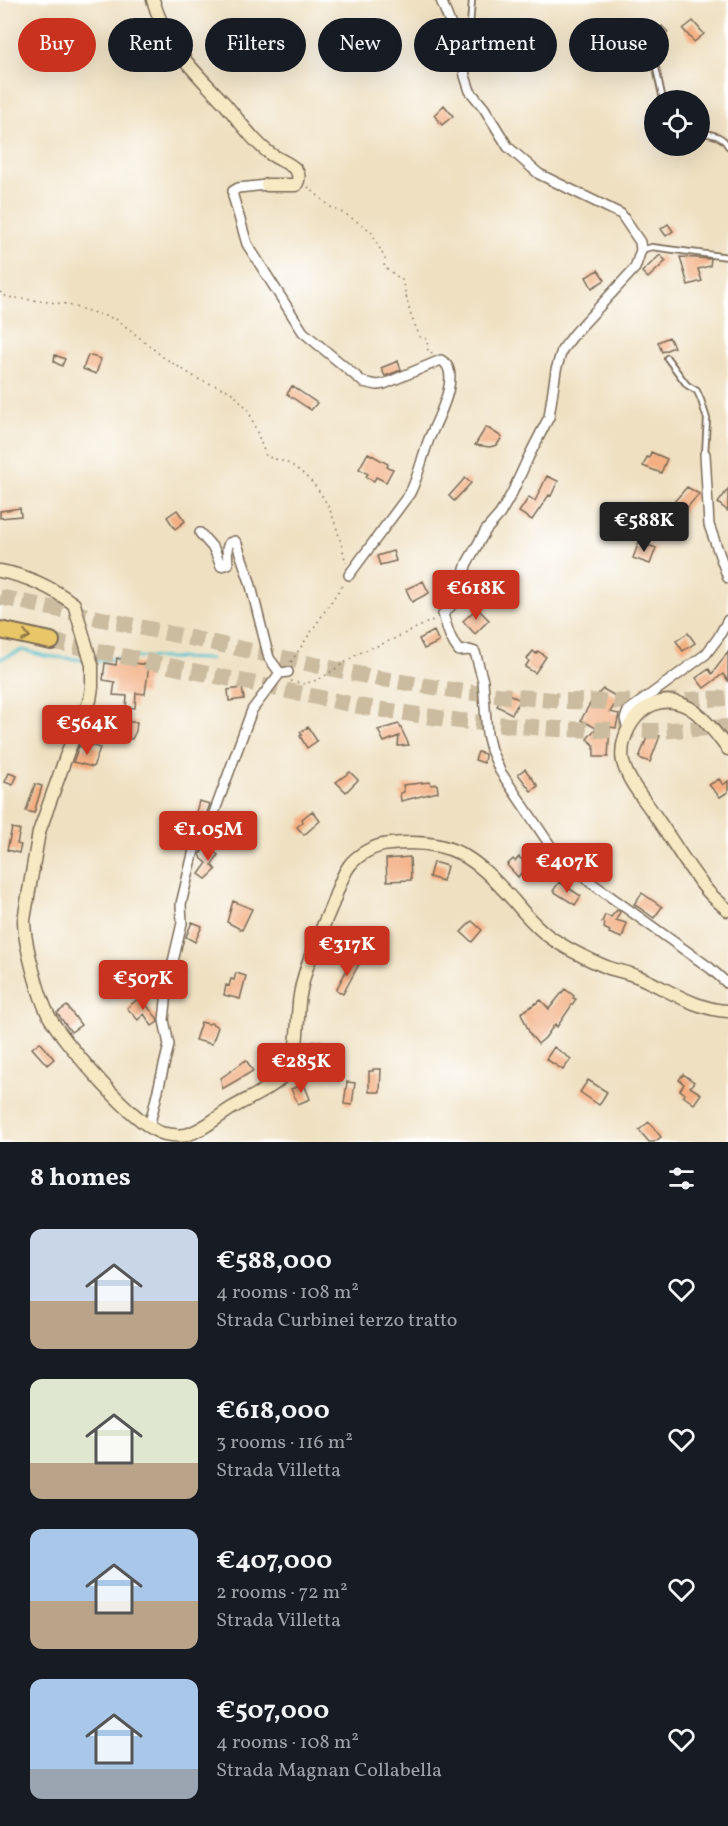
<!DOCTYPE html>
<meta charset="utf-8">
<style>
:root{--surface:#171b24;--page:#20242c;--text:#f1f3f6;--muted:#9ea1a6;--accent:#c8321e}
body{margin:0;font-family:Vollkorn,serif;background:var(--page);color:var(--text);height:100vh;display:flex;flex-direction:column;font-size:22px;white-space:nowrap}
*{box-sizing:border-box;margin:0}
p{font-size:20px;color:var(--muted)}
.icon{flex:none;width:33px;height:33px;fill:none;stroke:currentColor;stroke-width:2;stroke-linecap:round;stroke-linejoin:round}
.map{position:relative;height:1142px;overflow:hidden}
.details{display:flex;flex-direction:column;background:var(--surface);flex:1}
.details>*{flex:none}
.guide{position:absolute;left:18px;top:18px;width:693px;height:54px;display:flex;gap:12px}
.tools{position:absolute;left:644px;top:90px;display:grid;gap:12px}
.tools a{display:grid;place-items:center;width:66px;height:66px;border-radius:50%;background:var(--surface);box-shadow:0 6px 24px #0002;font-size:30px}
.price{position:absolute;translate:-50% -51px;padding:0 14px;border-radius:6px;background:var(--accent);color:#fff;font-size:20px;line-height:39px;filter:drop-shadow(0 2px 3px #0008)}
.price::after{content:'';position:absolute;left:50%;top:36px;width:18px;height:14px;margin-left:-9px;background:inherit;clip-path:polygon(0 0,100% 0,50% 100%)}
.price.on{background:#222;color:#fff}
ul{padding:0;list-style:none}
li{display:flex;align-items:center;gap:18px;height:150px;padding:0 30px}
li span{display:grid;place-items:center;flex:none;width:168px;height:120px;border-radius:12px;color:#555}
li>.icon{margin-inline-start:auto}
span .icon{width:72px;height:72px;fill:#fffc;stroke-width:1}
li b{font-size:26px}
h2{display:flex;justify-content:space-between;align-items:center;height:72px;padding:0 30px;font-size:26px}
.tag{padding:0 21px;border-radius:27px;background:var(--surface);box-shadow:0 6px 24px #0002;font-size:21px;line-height:54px}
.tag.on{background:var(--accent);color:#fff}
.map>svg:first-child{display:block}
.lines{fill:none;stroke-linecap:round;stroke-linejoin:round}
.stream{stroke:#52bfca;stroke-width:3}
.building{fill:#f3ae81}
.highway-tunnel{stroke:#cbbca0;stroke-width:16;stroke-dasharray:16 8;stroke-linecap:butt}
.lane-casing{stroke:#7a6a57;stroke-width:8}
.street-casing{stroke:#7a6a57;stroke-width:12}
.secondary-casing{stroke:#7a6a57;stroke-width:15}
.highway-casing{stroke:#7a6a57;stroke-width:20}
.path{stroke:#7a6a57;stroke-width:1.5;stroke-dasharray:1.5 4.5;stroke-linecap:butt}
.lane{stroke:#fff;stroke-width:4.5}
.street{stroke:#fff;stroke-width:9}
.secondary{stroke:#f6e9c3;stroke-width:12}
.highway{stroke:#e9c769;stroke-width:16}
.oneway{stroke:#897140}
</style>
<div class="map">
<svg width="728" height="1142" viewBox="0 0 728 1142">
<rect width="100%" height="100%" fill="#fff"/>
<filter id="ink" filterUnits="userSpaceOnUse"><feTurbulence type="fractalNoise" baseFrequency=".0167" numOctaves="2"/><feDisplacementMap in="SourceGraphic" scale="12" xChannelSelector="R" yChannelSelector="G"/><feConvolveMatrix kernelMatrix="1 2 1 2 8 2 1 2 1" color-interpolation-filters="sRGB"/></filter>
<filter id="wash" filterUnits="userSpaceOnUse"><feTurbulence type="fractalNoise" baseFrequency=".008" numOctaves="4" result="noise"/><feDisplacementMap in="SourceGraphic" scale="24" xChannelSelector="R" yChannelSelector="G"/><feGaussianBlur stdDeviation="1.35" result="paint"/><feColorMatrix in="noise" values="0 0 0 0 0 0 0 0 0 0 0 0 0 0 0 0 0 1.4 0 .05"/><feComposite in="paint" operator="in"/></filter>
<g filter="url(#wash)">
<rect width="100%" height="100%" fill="#efe0c1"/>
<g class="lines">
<!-- stream -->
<path class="stream" d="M0 659 23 650 45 656 84 660
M96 661 127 657 210 659"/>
</g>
<g id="blocks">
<!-- building -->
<path class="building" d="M693 21 704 34 694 42 683 29Z
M662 26 668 32 665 35 658 58H650V55H647L646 42 658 27 660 28Z
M444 105 453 116 442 125 434 115Z
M668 224 673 231 666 236 661 229Z
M660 255 666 261 648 278 642 272Z
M680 257 711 259 710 266 698 269 702 281 688 285Z
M598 270 605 280 592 288 586 277Z
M669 337 674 347 662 352 658 342Z
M55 355 65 359 62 366 54 362Z
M88 355 101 359 96 374 83 369Z
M398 361 401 370 385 376 381 368Z
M292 386 317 403 311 410 287 394Z
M486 427 502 437 497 445 490 447 475 445Z
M651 452 667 459 661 473 643 466 647 457 649 458Z
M368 453 388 464 387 467 393 469 386 482 376 477 374 481 366 477 368 474 359 469Z
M547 476 558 481 551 496 549 495 532 520 519 512 529 497 535 501Z
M465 478 471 483 454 501 449 496Z
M687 487 699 494 683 512 673 503Z
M728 489V511L718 503Z
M20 508 21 516 0 518V511Z
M177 510 185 521 175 529 167 517Z
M639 542 656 548 650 564 633 558Z
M393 551 396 561 380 565 377 556Z
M423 581 429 593 412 602 406 589Z
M477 608 489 620 475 634 463 621Z
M434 631 439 642 424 649 419 639Z
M688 633 695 643 683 651 676 641Z
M533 651 536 654 538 651 546 657 535 673 525 667 529 661 527 659Z
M728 652V681L723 674 704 688 696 678 709 669 712 674Z
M117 658 125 660V662L149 665 145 694 136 693 135 708 126 707 127 696 113 695 115 682 103 680 105 663 116 665Z
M242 688 244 699 229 701 228 690Z
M603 689 619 698 610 712 619 714 616 728 610 727 608 757H594V745L587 739 596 728 581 720 592 700Z
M507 693 520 700 512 714 497 706 503 696 505 697Z
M113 711 122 712 121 721 112 719Z
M125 722H137L136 731 132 739 124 738Z
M399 724 409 745 398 746 399 736 384 742 378 730Z
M308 727 317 741 307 748 300 736 302 735 300 732Z
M649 732 660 736 650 762 639 758Z
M89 744 100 748 93 767 73 762 79 746 88 749Z
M478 752 485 754 484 763 475 760Z
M525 769 538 786 531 791 518 774Z
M350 772 358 780 346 792 336 782Z
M9 773 17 776 13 785 5 782Z
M719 779 723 785 728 781V792L720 797 709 785Z
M430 782 431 785 437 784 438 792 401 801 400 793 404 792 403 785Z
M35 784 42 786 34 813 26 811Z
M199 801 210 804 204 821 199 820 201 813 196 812Z
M312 811 320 821 304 835 297 827 303 822 302 819Z
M12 828 20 830 17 844 21 845 19 853 7 850Z
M206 846 218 855 212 865 216 870 206 879 199 874 207 863 202 859 200 854Z
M410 857 411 880 387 881 386 859Z
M519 857 532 869 525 876 521 873 518 877 507 865 513 859 515 861Z
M433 862 447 866 443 881 429 877Z
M559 882 581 896 575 905 553 891Z
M642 893 662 907 654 918 634 904Z
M233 901 252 909 242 930 227 922Z
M617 910 620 912 616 920 626 923V926L622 938 609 933 610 931 604 928 605 924 602 922 605 915 611 917Z
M472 921 482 930 472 942 461 932Z
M192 922 202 926 195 942 186 937Z
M352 960 359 964 343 994 336 990Z
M236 973 246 976 240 999 224 995 226 985 229 986 231 979 234 980Z
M565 989 574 996 573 998 576 999 557 1027 555 1024 545 1038 538 1044 530 1034 521 1013 541 1000 549 1009Z
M140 997 157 1018 158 1022 152 1026 144 1014 138 1020 127 1008Z
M67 1006 81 1025 71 1032 57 1013Z
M201 1022 208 1024 211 1023 218 1027 212 1044 195 1040Z
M321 1041 324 1062H312V1042Z
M40 1042 54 1059 47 1065 32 1048Z
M554 1047 571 1059 563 1070 546 1059Z
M246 1060 253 1071 222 1089 221 1078Z
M373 1069H381L380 1092H369V1071H373Z
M683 1074 694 1082 690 1087 701 1094 694 1104 683 1096 685 1094 680 1090 684 1084 679 1080Z
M588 1080 607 1092 599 1105 580 1092Z
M347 1082 355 1083 352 1105 344 1104Z
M304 1084 310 1099 298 1104 291 1089Z
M649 1122 661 1137 654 1142H649L639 1130Z"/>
</g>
</g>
<g filter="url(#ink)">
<use href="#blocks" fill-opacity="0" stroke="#7a6a57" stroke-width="1.5"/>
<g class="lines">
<!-- highway-tunnel -->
<path class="highway-tunnel" d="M0 597 376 678 465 692 563 701 650 702 728 698
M51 641 364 707 460 721 557 729 653 731 728 727"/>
<defs>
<path id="lane" d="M467 64 472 0
M656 68 663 100
M699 132C711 135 721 134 728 146
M641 250 652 247 728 257
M667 358 687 385 697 391 701 400 707 419 705 454"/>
<path id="street" d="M441 0 461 51 465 76 470 91 484 108 508 147 539 174 621 214 640 242 641 250 635 268 576 332 562 350 556 370 549 417 529 456 512 493 500 514 486 530 467 563 454 603 443 614C447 627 450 640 459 651L469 650 475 652 483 681 487 734 491 750 500 771 552 848 590 882 710 968 728 984
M267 185 238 188 233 191V196L247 244 303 332 363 382 377 385 384 384 441 360C464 372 436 422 429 439 422 457 419 475 410 493L349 575
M705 454 709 525 728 578
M200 533 214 549 221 566 228 564 227 549 229 543 235 541 237 544 250 582 269 658 280 673
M628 728 625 719 628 711 706 654 718 638 728 620
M149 1127 169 1045 164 1020 168 983 182 923 181 904 194 850 207 832 252 710 280 673 288 672"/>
<path id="secondary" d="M153 0C167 48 193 69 225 104 239 120 251 139 268 152 276 159 288 162 295 169 300 174 299 180 296 185H267
M0 571C28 576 51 587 74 604L92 665V687L90 700 68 751 39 832 24 920C24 943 39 998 50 1018 64 1042 138 1130 165 1134 171 1135 180 1136 186 1135 204 1130 217 1117 232 1108 247 1099 264 1092 278 1081 303 1060 295 1024 300 995 305 964 320 934 332 905 337 892 341 877 349 866 358 854 375 845 390 844 453 838 474 857 514 901 524 913 534 925 547 935 566 949 587 959 609 968 619 971 629 973 639 977 667 989 697 1010 728 1011
M728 749C715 733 699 708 678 703 645 693 617 732 623 762 628 782 645 800 656 817 672 840 687 866 705 888 711 896 720 903 728 910"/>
<path id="highway" d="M0 630 51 641"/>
</defs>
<!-- lane casing -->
<use href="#lane" class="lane-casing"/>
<!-- street casing -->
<use href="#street" class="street-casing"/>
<!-- secondary casing -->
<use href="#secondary" class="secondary-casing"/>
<!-- highway casing -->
<use href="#highway" class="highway-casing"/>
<!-- path -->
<path class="path" d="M308 187 332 208 347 215 371 231 385 259 384 267 402 280 411 316 420 337 427 339 428 352 434 353
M0 292 7 297 65 304 118 320 163 357 198 379 230 391 248 409 266 456C274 459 285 461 293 466 329 491 336 523 346 563
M291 662 343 584
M291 681 304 684 320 679 359 653 387 642 435 619"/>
<!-- lane -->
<use href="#lane" class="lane"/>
<!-- street -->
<use href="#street" class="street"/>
<!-- secondary -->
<use href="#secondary" class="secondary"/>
<!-- highway -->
<use href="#highway" class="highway"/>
</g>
<!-- one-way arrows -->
<defs><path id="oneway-chevron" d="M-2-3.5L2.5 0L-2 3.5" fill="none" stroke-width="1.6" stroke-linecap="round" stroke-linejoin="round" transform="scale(1.5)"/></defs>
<use class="oneway" href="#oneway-chevron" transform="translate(26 636) rotate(12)"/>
</g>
</svg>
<div class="tools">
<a><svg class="icon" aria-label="locate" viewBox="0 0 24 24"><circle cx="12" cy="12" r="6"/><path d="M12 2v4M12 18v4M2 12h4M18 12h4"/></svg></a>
</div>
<b class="price on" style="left:644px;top:553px">€588K</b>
<b class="price" style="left:476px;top:621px">€618K</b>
<b class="price" style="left:87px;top:756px">€564K</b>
<b class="price" style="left:208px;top:862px">€1.05M</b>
<b class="price" style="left:567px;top:894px">€407K</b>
<b class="price" style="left:347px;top:977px">€317K</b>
<b class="price" style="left:143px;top:1011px">€507K</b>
<b class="price" style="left:301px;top:1094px">€285K</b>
<div class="guide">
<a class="tag on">Buy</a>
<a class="tag">Rent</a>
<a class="tag">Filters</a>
<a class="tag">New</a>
<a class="tag">Apartment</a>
<a class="tag">House</a>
</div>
</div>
<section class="details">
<h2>8 homes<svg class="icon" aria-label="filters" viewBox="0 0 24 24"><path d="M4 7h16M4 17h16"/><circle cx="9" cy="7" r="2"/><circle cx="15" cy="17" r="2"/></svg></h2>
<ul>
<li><span style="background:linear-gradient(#c9d6e8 60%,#b9a48a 0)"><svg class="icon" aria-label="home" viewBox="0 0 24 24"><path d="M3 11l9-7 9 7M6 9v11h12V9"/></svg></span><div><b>€588,000</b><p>4 rooms · 108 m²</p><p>Strada Curbinei terzo tratto</p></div><svg class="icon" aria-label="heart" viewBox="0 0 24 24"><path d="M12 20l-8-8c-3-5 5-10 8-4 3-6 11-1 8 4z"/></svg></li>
<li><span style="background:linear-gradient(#dfe7d0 70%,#b9a48a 0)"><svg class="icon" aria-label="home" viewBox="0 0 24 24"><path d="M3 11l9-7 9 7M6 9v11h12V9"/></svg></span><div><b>€618,000</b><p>3 rooms · 116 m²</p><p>Strada Villetta</p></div><svg class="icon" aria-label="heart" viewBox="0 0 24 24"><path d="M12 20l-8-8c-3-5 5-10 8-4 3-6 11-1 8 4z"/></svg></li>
<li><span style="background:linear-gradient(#a9c7e8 60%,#b9a48a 0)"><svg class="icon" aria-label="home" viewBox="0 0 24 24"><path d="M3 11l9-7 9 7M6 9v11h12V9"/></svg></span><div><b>€407,000</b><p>2 rooms · 72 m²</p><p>Strada Villetta</p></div><svg class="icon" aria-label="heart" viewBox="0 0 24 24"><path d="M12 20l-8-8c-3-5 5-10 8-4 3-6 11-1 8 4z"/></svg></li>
<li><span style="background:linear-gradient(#a9c7e8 75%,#9aa5b1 0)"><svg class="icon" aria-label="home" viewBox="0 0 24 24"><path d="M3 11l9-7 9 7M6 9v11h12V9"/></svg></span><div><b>€507,000</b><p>4 rooms · 108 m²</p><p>Strada Magnan Collabella</p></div><svg class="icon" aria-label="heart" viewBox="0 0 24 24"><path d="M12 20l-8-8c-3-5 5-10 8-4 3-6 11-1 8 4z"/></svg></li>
</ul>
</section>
